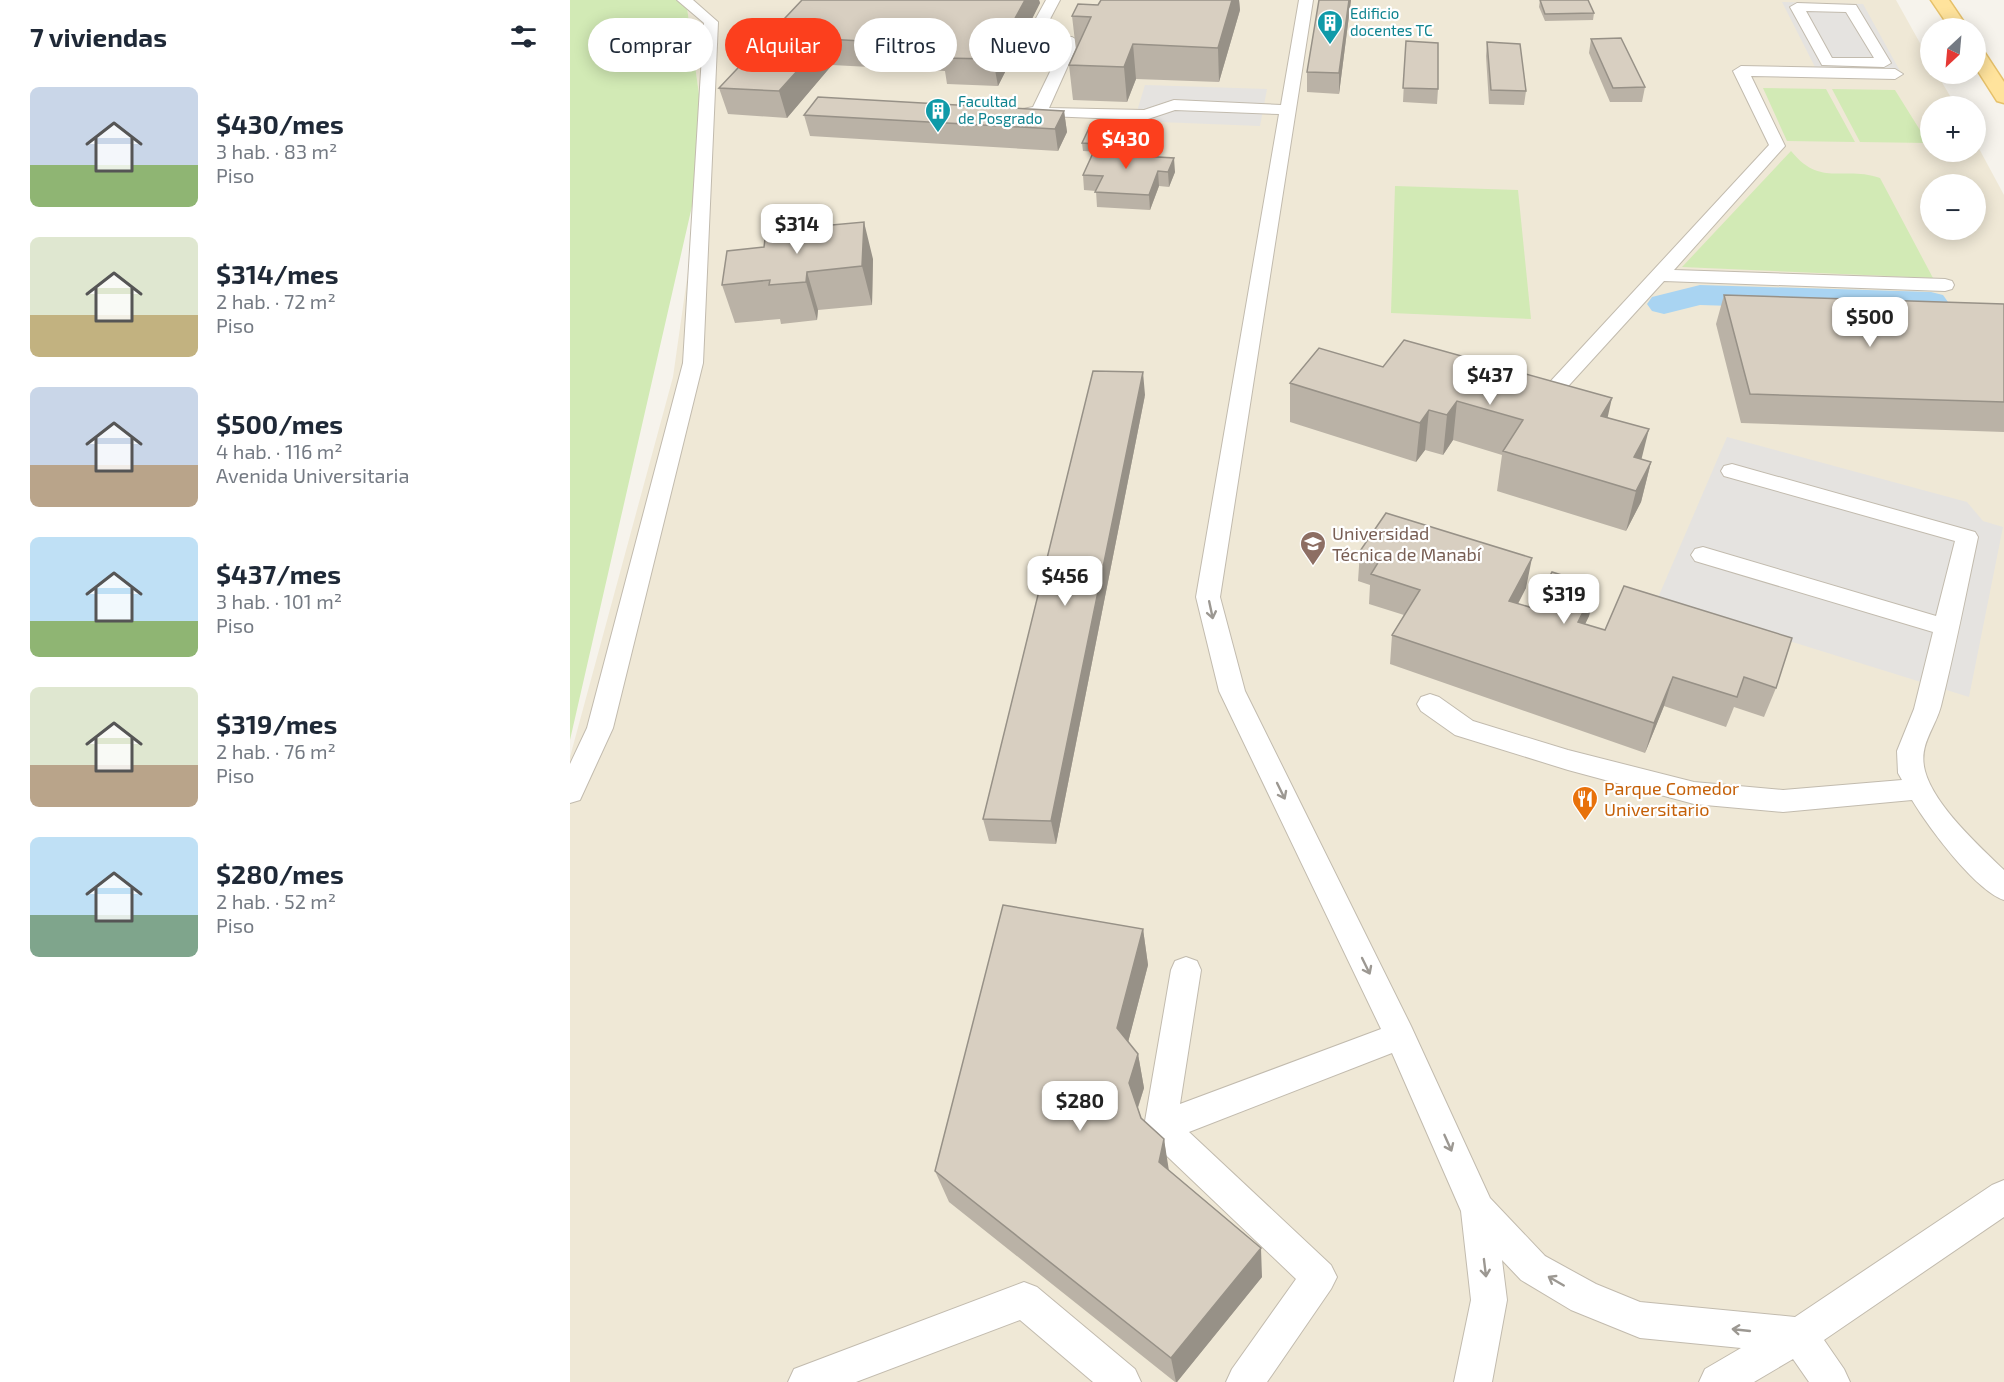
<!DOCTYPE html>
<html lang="es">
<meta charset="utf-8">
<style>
:root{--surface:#fff;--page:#f6f6f7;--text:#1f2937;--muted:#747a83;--accent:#fc3f1d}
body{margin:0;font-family:"Exo 2",sans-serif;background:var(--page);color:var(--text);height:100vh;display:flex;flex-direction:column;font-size:22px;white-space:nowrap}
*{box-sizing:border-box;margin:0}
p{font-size:20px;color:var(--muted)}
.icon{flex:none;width:33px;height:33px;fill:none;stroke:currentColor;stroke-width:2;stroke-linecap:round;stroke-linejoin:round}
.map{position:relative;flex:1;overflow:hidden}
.details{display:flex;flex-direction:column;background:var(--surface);width:570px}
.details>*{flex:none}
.banner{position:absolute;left:18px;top:18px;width:570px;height:54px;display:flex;gap:12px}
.needle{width:39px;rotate:206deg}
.tools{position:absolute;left:1350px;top:18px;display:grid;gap:12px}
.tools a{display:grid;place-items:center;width:66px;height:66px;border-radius:50%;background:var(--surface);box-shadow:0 3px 15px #0003;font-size:30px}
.price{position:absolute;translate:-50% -51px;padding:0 14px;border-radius:12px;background:#fff;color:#222;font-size:20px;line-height:39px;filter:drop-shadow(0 2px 3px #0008)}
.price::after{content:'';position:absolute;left:50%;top:36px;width:18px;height:14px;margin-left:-9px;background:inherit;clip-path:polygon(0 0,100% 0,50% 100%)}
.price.selected{background:var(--accent);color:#fff}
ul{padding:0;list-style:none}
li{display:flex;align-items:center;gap:18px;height:150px;padding:0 30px}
li span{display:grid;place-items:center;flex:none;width:168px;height:120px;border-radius:9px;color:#555}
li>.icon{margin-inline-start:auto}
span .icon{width:72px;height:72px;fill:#fffc;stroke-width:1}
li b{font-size:26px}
h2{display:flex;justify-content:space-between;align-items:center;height:72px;padding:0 30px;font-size:26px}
.pill{padding:0 21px;border-radius:27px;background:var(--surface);box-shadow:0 3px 15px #0003;font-size:21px;line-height:54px}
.pill.selected{background:var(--accent);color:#fff}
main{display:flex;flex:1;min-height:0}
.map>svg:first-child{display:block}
.education{fill:#efe8d6;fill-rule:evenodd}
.green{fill:#d2eab5}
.parking{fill:#e5e3e0}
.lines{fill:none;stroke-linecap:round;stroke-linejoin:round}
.canal{fill:#a9d4f2;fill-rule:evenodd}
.lane-casing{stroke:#c2bbae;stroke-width:2}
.primary-casing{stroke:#e6c16a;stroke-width:3}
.lane{fill:#fff;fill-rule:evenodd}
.primary{fill:#ffe39c;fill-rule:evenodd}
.wall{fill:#bab2a6}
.shaded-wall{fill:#979187}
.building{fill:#d8cfc1;stroke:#979187;stroke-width:1.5}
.oneway{stroke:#9c9892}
.labels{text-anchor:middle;stroke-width:4.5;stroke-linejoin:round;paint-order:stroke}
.far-culture-label{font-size:15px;fill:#0d838f;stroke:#fff;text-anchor:start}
.education-label{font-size:18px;fill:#785e54;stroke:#fff;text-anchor:start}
.food-label{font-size:18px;fill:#c56008;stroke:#fff;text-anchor:start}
</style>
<main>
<section class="details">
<h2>7 viviendas<svg class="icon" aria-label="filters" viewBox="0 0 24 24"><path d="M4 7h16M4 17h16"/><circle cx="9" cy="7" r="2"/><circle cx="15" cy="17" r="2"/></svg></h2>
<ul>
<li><span style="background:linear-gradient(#c9d6e8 65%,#8fb573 0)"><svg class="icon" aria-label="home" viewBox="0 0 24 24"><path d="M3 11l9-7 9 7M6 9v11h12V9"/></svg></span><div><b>$430/mes</b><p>3 hab. · 83 m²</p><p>Piso</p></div></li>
<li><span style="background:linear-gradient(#dfe7d0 65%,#c2b280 0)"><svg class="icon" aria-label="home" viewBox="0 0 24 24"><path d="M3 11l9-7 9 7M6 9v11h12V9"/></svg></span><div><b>$314/mes</b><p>2 hab. · 72 m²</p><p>Piso</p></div></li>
<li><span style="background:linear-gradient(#c9d6e8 65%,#b9a48a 0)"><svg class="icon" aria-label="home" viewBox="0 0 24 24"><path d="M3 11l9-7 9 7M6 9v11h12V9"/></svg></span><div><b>$500/mes</b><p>4 hab. · 116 m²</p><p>Avenida Universitaria</p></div></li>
<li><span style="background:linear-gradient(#bfe0f5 70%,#8fb573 0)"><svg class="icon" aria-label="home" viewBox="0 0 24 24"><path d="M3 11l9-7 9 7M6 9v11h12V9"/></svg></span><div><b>$437/mes</b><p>3 hab. · 101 m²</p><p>Piso</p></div></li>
<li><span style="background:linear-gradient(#dfe7d0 65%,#b9a48a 0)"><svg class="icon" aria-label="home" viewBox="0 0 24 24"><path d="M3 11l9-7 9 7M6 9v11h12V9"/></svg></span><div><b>$319/mes</b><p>2 hab. · 76 m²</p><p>Piso</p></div></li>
<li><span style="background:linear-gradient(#bfe0f5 65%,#7fa58c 0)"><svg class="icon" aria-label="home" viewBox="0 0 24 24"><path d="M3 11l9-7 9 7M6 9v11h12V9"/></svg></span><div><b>$280/mes</b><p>2 hab. · 52 m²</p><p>Piso</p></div></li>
</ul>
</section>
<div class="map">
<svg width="1434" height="1382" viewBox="0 0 1434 1382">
<rect width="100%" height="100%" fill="#f6f3ec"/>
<!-- education -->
<path class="education" d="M116 0H1326L1360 61V74H1367L1386 106H1360V152H1406V143L1434 195V1382H0V757L103 377 136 145ZM1360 184H1406V230H1360Z"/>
<!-- green -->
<path class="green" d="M0 0H116L136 145 0 740Z
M1193 88 1256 89 1285 142 1217 141Z
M1262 89 1325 90 1358 143 1290 142Z
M1221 151C1251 188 1274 165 1310 178L1363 278 1112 267Z
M825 186 948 190 961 319 821 313Z"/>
<!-- parking -->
<path class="parking" d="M1212 2 1293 4 1330 71 1246 69Z
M575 85 697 89 690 126 564 121Z
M1157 437 1397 502 1413 521 1433 527 1399 697 1087 600Z"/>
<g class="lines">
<!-- canal -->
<path class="canal" d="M1130 285 1361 292 1373 295 1378 302 1373 309 1361 312 1130 305 1094 314 1082 311 1077 304 1082 297Z"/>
<defs>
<path id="lane" d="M107 0H123L148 22 133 363 43 728 10 800 0 803V764L17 728 113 363 134 23Z
M476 0H490L471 36 502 37 509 41 479 108 574 110 604 100 711 105 729 0H743L650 597 675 691 841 1026 920 1198 975 1256 1026 1284 1070 1302 1225 1317 1422 1185 1434 1180V1217L1254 1340 1274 1369 1280 1382H1239L1223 1359 1184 1382H1129L1135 1369 1171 1348 1070 1338 1001 1310 951 1280 932 1260 937 1300 922 1382H884L901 1300 891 1211 822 1053 619 1132 761 1265 767 1277 761 1289 697 1382H656L662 1369 726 1279 578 1138 574 1127 601 970 605 961 616 957 627 961 631 970 610 1104 811 1029 649 691 626 597 709 114 605 110 575 120 453 115 451 112 453 109 463 107 493 45 461 44 454 40Z
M1227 3 1286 5 1321 63 1314 67 1252 65 1220 7ZM1236 11 1276 12 1304 58H1262Z
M1171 66 1325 69 1333 74 1325 79 1181 76 1215 146 1104 270 1375 279 1382 281 1384 285 1382 289 1375 291 1094 281 991 394 984 396 953 388 950 384 953 380 960 378 979 383 1199 145 1163 71Z
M1162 464 1405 532 1408 537C1396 594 1385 650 1371 706 1365 729 1348 745 1355 771 1364 805 1409 846 1434 870V900C1405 890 1359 828 1342 800L1213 812 1124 804 998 770 885 735 851 711 847 704 851 697 860 694 869 697 903 721 998 750 1124 782 1213 790 1332 780 1328 773 1327 751 1344 709 1363 632 1125 561 1121 555 1125 549 1133 547 1366 616 1385 541 1154 476 1151 471 1154 466Z
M454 1282 467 1287 565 1369 571 1382H523L450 1320 286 1382H218L224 1369Z"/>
<path id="primary" d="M1361 0H1379L1398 28H1380Z
M1406 48 1413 50 1434 82V103L1427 101 1406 68Z"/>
</defs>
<!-- lane casing -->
<use href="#lane" class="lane-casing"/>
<!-- primary casing -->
<use href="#primary" class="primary-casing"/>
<!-- lane -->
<use href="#lane" class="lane"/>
<!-- primary -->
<use href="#primary" class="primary"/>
</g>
<!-- wall -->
<path class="wall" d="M232 0H469L470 3 428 86 377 84 375 71 262 65 217 118 158 114 149 88Z
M531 0H669L670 10 649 82 566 79 557 102 503 100 499 65 506 50 502 16 528 5Z
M749 0H781L769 94 737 92V72Z
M970 0 1024 13 1023 20 975 21 969 7Z
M1021 39 1075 87 1072 102H1040L1019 53Z
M836 41 868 89 867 104 833 102Z
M917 42 956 91 954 105 919 104 916 56Z
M494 111 497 132 488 151 240 136 234 115Z
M578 127 579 135 574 147 576 156 605 172 599 187 589 186 580 210 527 207 526 191 514 190 513 175 529 152 513 151 512 143Z
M303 259 302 305 248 310 247 320 211 324 210 319 165 323 152 285Z
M1154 295 1434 304V432L1171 423 1146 324Z
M813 367 1038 417 1071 459 1081 462 1071 502 1056 531 927 491 932 455 883 440 873 455 855 450 846 462 720 422V383Z
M575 395 486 844 419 841 413 819Z
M790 551 956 588 948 604 963 608 1026 586 1019 616 1015 624 1206 688 1194 717 1164 707 1156 727 1094 706 1075 753 820 664 822 635 834 615 799 604 800 585 788 581Z
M573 929 578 965 558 1042 568 1054 574 1088 568 1108 571 1118 594 1139 598 1170 692 1277 607 1382H605L379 1202 365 1171Z"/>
<!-- shaded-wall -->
<path class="shaded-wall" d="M455 0H469L470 3 428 86 423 59Z
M662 0H669L670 10 649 82 648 48Z
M779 0H781L769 94V73Z
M256 39 262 65 217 118 209 91Z
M563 44 566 79 557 102 554 67Z
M494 111 497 132 488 151 485 129Z
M578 127 579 135 571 154V147Z
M575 147 576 162 571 156Z
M604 158 605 172 599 187 598 172Z
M588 171 589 186 580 210 579 195Z
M294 222 303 259 302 305 292 266Z
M237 272 248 310 247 320 236 282Z
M573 372 575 395 486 844 481 821Z
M1042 398 1033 438 1031 416Z
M887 401 883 440 873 455 877 415Z
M859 410 855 450 846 462 850 423Z
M1079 429 1069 469 1064 457Z
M1081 462 1071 502 1056 531 1066 491Z
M962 558 956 588 934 630 939 601Z
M1026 586 1019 616 1002 651 1008 622Z
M1103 677 1094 706 1075 753 1084 723Z
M573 929 578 965 553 1062 547 1028Z
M568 1054 574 1088 565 1116 559 1083Z
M594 1139 599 1171 589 1162Z
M691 1248 692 1277 607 1382H606L601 1358Z"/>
<!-- building -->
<path class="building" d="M232 0H455L423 59 373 58 383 46 256 39 209 91 149 88Z
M531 0H662L648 48 563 44 554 67 499 65 521 17 502 16 508 4 528 5Z
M749 0H779L769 73 737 72Z
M970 0H1018L1024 13 975 14Z
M1051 38 1075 87 1043 88 1021 39Z
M836 41 868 43V89L833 88Z
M917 42 950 44 956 91 921 90Z
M248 97 494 111 485 129 234 115Z
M521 124 578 127 571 147 512 143Z
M532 145 575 147 571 156 604 158 598 172 588 171 579 195 525 192 533 176 513 175 523 153H529Z
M294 222 292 266 237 272 236 282 199 285 200 280 152 285 157 251 194 247 196 231Z
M1154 295 1434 304V402L1180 394Z
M834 340 1042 398 1031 416 1079 429 1064 457 1081 462 1066 491 933 451 953 420 887 401 877 415 859 410 850 423 720 383 749 348 813 367Z
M523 371 573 372 481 821 413 819Z
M816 513 962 558 939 601 963 608 982 572 1026 586 1008 622 1035 630 1054 586 1222 638 1206 688 1174 677 1167 697 1103 677 1084 723 822 635 850 590 801 574 811 558 790 551Z
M433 905 573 929 547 1028 568 1054 559 1083 571 1118 594 1139 589 1162 691 1248 601 1358 365 1171Z"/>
<!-- one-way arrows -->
<defs><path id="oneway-shaft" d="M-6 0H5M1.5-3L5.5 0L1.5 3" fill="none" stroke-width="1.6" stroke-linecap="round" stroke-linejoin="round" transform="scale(1.5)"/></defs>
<g class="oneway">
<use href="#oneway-shaft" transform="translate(641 610) rotate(78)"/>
<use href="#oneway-shaft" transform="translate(711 791) rotate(64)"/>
<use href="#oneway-shaft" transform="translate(796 966) rotate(64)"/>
<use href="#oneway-shaft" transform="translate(878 1143) rotate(66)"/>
<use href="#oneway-shaft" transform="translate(915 1268) rotate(83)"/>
<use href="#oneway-shaft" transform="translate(986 1281) rotate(-150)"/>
<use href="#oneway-shaft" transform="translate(1171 1330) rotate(-174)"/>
</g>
<!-- icons -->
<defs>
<symbol id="building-pin" viewBox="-11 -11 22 30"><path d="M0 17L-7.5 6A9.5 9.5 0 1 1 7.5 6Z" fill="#0f9aa8" stroke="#fff"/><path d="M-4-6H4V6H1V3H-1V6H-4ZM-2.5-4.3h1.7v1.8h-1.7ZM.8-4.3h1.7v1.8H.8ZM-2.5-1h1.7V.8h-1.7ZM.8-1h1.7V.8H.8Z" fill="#fff"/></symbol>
<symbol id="university-pin" viewBox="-11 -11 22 30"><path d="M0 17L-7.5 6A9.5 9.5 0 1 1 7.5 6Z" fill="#8d6e63" stroke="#fff"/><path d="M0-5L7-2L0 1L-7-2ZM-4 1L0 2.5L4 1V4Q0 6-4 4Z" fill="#fff"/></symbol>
<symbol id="restaurant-pin" viewBox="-11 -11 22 30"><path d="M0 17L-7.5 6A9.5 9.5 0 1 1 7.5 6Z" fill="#e8710a" stroke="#fff"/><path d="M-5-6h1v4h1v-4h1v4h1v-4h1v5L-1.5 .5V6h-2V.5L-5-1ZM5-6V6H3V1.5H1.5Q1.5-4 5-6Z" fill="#fff"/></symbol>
</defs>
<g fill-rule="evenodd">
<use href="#building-pin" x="745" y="8" width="30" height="40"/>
<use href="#building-pin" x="353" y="96" width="30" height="40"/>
<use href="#university-pin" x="728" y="529" width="30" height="40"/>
<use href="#restaurant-pin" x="1000" y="784" width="30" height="40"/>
</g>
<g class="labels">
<!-- far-culture labels -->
<g class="far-culture-label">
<text x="780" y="19">Edificio<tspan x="780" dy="17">docentes TC</tspan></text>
<text x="388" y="107">Facultad<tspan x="388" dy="17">de Posgrado</tspan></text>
</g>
<!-- education labels -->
<g class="education-label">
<text x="762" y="540">Universidad<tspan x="762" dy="21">Técnica de Manabí</tspan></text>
</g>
<!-- food labels -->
<g class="food-label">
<text x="1034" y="795">Parque Comedor<tspan x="1034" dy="21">Universitario</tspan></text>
</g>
</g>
</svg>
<div class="tools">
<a><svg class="needle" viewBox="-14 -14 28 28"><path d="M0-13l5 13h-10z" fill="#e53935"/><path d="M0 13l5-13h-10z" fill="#747a83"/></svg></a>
<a>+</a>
<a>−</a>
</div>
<b class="price selected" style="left:556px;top:170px">$430</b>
<b class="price" style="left:227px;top:255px">$314</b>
<b class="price" style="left:1300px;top:348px">$500</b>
<b class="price" style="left:920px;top:406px">$437</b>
<b class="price" style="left:495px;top:607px">$456</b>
<b class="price" style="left:994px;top:625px">$319</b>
<b class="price" style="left:510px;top:1132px">$280</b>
<div class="banner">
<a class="pill">Comprar</a>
<a class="pill selected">Alquilar</a>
<a class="pill">Filtros</a>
<a class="pill">Nuevo</a>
</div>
</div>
</main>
